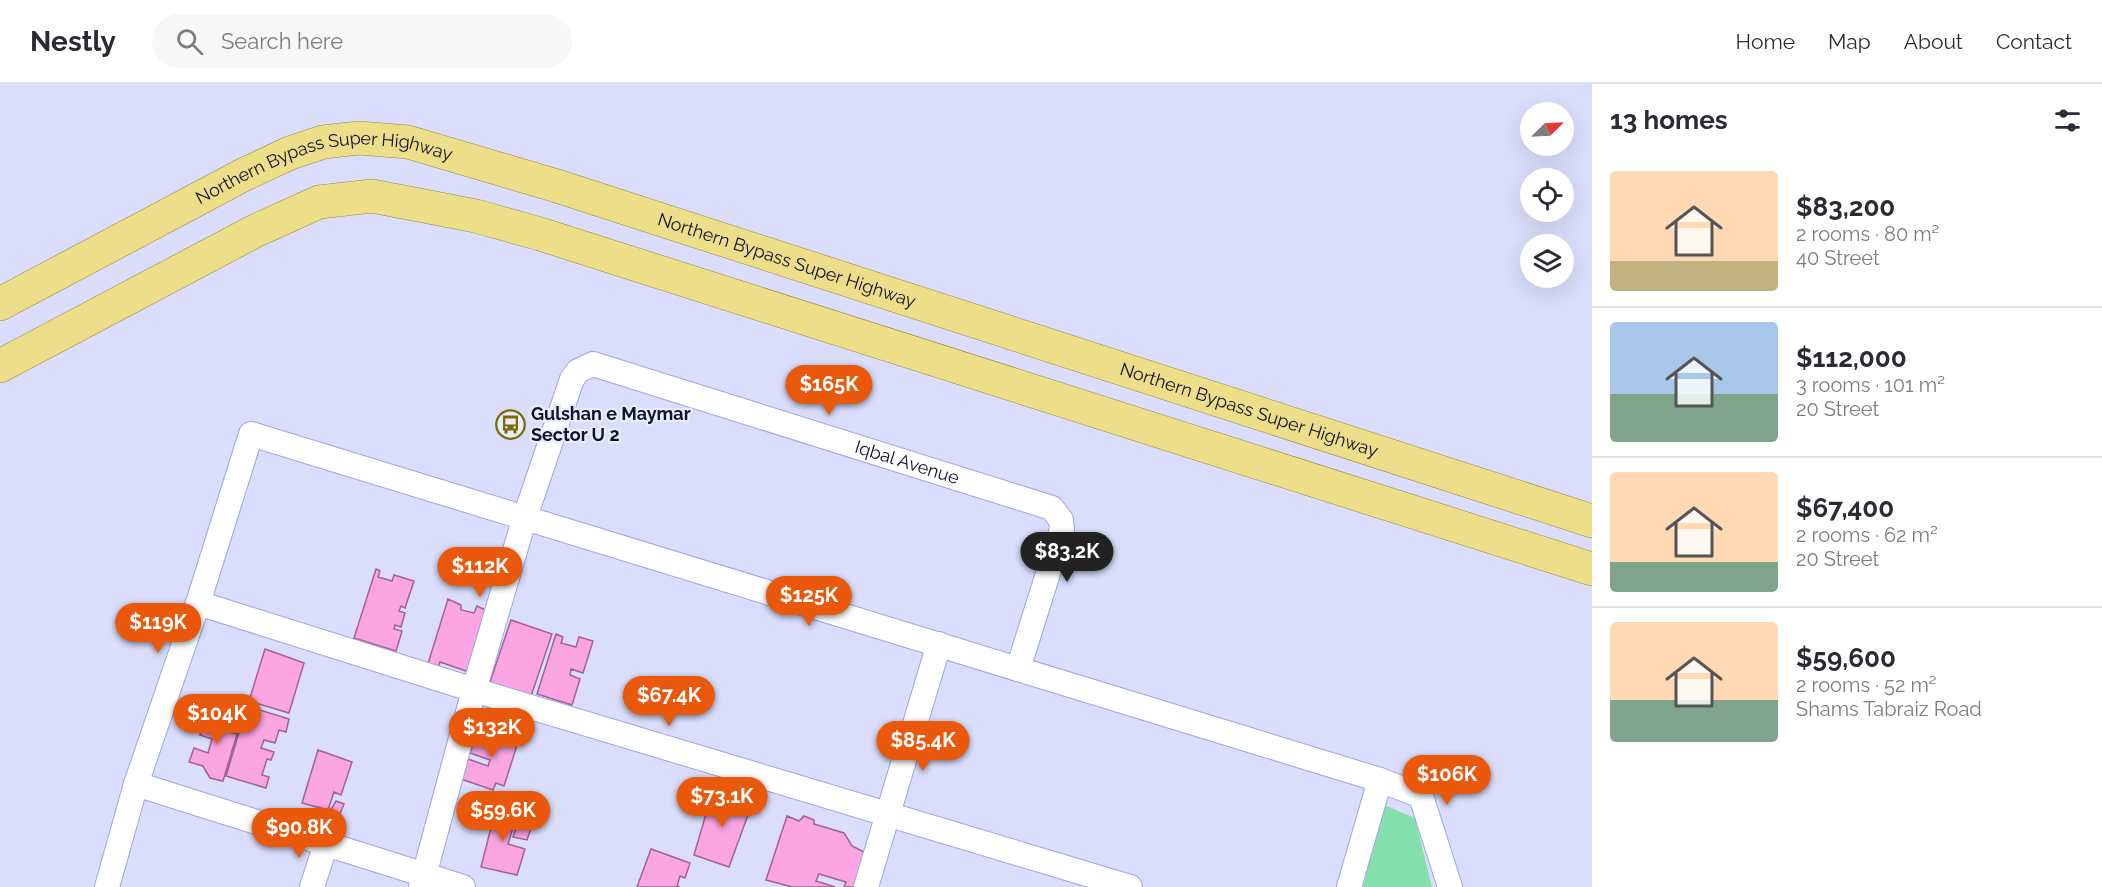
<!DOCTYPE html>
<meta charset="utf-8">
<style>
:root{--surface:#fff;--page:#f7f7f7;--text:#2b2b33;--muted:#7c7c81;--line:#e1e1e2;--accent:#ea580c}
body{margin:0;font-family:Raleway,sans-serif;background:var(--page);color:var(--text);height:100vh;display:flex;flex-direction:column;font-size:22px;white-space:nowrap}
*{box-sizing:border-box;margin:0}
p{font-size:20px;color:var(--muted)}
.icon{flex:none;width:33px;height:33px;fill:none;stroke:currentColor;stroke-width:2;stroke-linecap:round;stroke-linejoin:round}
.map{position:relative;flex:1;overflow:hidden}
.side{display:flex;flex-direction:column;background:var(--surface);width:510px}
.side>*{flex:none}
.needle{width:39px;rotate:66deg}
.buttons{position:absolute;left:1520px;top:18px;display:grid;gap:12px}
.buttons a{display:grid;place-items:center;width:54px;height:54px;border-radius:50%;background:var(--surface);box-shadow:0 6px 24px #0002;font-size:30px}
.price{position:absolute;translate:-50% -51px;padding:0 14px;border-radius:21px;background:var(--accent);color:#fff;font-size:20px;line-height:39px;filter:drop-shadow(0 2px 3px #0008)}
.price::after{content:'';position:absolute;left:50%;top:36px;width:18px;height:14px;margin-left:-9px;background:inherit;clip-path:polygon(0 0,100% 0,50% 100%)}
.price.current{background:#222;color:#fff}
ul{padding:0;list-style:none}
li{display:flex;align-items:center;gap:18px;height:150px;padding:0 18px}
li+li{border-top:2px solid var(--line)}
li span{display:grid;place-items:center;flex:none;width:168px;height:120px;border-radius:6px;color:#555}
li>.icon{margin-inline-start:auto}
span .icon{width:72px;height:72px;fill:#fffc;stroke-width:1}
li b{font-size:26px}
h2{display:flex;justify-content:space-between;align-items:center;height:72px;padding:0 18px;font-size:26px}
header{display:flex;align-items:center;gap:36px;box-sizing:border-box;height:84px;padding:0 30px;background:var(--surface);border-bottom:2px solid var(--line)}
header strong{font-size:28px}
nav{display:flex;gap:33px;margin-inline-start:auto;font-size:21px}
.search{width:420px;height:54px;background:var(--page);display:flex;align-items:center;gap:15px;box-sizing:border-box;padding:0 21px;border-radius:33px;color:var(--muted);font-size:22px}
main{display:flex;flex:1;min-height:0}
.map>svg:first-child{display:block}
.green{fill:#83dfac}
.building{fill:#fba5e2;stroke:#a26390;stroke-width:1.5}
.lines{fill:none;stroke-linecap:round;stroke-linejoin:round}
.minor-casing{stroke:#9ca4ea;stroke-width:26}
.primary-casing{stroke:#988836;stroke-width:34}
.minor{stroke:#fff;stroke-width:24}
.primary{stroke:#edde8a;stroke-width:33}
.labels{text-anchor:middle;stroke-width:4.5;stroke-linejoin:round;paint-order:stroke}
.street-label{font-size:18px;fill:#11122c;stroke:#eaecfb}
.poi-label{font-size:18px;font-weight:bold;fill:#11122c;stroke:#eaecfb;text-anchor:start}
</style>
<header>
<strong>Nestly</strong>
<div class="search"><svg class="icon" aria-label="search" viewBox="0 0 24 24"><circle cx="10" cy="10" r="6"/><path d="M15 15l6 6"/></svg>Search here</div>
<nav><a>Home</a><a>Map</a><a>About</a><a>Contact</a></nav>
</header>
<main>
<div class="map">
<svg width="1592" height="803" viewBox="0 0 1592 803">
<rect width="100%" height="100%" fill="#dadefc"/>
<!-- green -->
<path class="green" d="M1384 721 1415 734 1432 803H1363Z"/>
<!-- building -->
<path class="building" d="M376 485 380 487 378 493 392 497 394 491 414 497 405 524 401 522 399 527 405 529 401 543 395 541 394 545 402 547 396 567 354 554Z
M448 515 461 521V526L474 529 477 522 490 528 469 588 440 578 437 587 427 583Z
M511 536 552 550 530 615 489 601Z
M556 550 563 553 561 559 576 563 579 553 593 557 583 589 571 585 570 591 580 595 572 621 537 610Z
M265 565 304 579 289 629 249 617Z
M247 622 289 635 286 648 279 646 275 659 264 656 261 664 274 668 271 676 267 675 262 691 269 693 266 704 226 692Z
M208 625 216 627 214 634 229 638 231 629 242 633 239 643 230 640 228 648 237 650 223 697 210 694 203 682 189 678 194 664 208 669 212 655 200 651Z
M494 643 520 652 504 702 496 699 493 706 461 695 468 675 488 682 490 676 470 669 476 652 489 657Z
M318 666 352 678 341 711 334 708 328 726 302 719Z
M713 706 752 720 729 783 694 771Z
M498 716 519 724 508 760 525 765 517 791 481 783Z
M336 717 344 720 339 732 329 729Z
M523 723 537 727 527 756 513 753Z
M787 732 799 737 804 732 814 736V740L844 749 852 762 866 769 855 803H844L846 798 819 790 816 797 835 803H792L766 796Z
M651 765 690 779 685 794 680 792 677 802 680 803H637Z"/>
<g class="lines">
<defs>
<g id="minor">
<path d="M198 519 474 606 1130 803"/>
<path d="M136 700 463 803"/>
<path d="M107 803 136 700 198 519 251 350C627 468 1004 580 1380 696L1421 712 1450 803"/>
<path d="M312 803 326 760"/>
<path id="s1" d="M421 803 474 606 524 436 572 295 578 287 593 280 1052 424 1061 436 1062 445 1018 585"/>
<path d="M866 803 939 560"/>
<path d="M1349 803 1380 696"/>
</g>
<g id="primary">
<path id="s2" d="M0 220 243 91 290 69 323 58 359 54 408 58 557 102 1592 437"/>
<path d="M0 282 255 147 319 118 372 112 476 132 540 150 1592 485"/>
</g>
</defs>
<!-- minor casing -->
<use href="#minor" class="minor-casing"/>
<!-- primary casing -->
<use href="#primary" class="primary-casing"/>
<!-- minor -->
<use href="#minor" class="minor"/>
<!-- primary -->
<use href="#primary" class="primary"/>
</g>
<!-- icons -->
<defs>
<symbol id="bus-ring" viewBox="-11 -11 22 22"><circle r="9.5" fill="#eaecfb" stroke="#7a6a00" stroke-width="1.5"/><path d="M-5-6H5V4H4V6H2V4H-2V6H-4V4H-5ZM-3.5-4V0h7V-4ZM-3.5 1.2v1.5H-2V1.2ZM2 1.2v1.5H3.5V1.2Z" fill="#7a6a00"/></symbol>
</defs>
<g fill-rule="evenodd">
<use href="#bus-ring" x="494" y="324" width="33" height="33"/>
</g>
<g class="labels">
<!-- street labels -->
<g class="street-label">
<text dy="6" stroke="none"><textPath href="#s2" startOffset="358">Northern Bypass Super Highway</textPath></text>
<text dy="6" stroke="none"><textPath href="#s2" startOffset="844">Northern Bypass Super Highway</textPath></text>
<text dy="6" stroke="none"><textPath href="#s2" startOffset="1330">Northern Bypass Super Highway</textPath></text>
<text dy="6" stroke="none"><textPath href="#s1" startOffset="886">Iqbal Avenue</textPath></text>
</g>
<!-- poi labels -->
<g class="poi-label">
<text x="531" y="336">Gulshan e Maymar<tspan x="531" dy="21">Sector U 2</tspan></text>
</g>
</g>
</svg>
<div class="buttons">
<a><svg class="needle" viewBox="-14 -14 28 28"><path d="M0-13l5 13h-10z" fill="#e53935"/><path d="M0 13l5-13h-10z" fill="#7c7c81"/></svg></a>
<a><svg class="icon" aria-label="locate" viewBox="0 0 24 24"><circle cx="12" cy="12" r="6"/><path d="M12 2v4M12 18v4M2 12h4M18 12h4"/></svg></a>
<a><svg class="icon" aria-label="layers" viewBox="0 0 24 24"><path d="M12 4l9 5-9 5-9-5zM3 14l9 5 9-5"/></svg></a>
</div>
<b class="price" style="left:829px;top:332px">$165K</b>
<b class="price current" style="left:1067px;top:499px">$83.2K</b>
<b class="price" style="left:480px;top:514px">$112K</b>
<b class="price" style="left:809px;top:543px">$125K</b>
<b class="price" style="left:158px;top:570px">$119K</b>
<b class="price" style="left:669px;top:643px">$67.4K</b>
<b class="price" style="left:217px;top:661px">$104K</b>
<b class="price" style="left:492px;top:675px">$132K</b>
<b class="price" style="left:923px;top:688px">$85.4K</b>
<b class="price" style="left:1447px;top:722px">$106K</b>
<b class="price" style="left:722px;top:744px">$73.1K</b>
<b class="price" style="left:503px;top:758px">$59.6K</b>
<b class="price" style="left:299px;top:775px">$90.8K</b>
</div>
<section class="side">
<h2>13 homes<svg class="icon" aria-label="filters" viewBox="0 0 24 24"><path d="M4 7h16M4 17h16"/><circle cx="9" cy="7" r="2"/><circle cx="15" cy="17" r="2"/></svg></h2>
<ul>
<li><span style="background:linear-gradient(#ffd9b3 75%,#c2b280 0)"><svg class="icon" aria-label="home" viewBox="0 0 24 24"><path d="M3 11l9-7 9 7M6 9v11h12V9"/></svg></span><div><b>$83,200</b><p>2 rooms · 80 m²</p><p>40 Street</p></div></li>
<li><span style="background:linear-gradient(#a9c7e8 60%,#7fa58c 0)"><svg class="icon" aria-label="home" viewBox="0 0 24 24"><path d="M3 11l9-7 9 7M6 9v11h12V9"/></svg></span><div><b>$112,000</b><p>3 rooms · 101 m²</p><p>20 Street</p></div></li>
<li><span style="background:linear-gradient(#ffd9b3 75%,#7fa58c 0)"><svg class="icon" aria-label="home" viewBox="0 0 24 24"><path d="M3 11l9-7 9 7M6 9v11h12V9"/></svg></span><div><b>$67,400</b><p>2 rooms · 62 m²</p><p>20 Street</p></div></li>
<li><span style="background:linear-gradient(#ffd9b3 65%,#7fa58c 0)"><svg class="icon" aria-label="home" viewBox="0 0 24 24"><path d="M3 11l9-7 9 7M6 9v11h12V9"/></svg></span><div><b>$59,600</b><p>2 rooms · 52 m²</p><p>Shams Tabraiz Road</p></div></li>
</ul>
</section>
</main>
